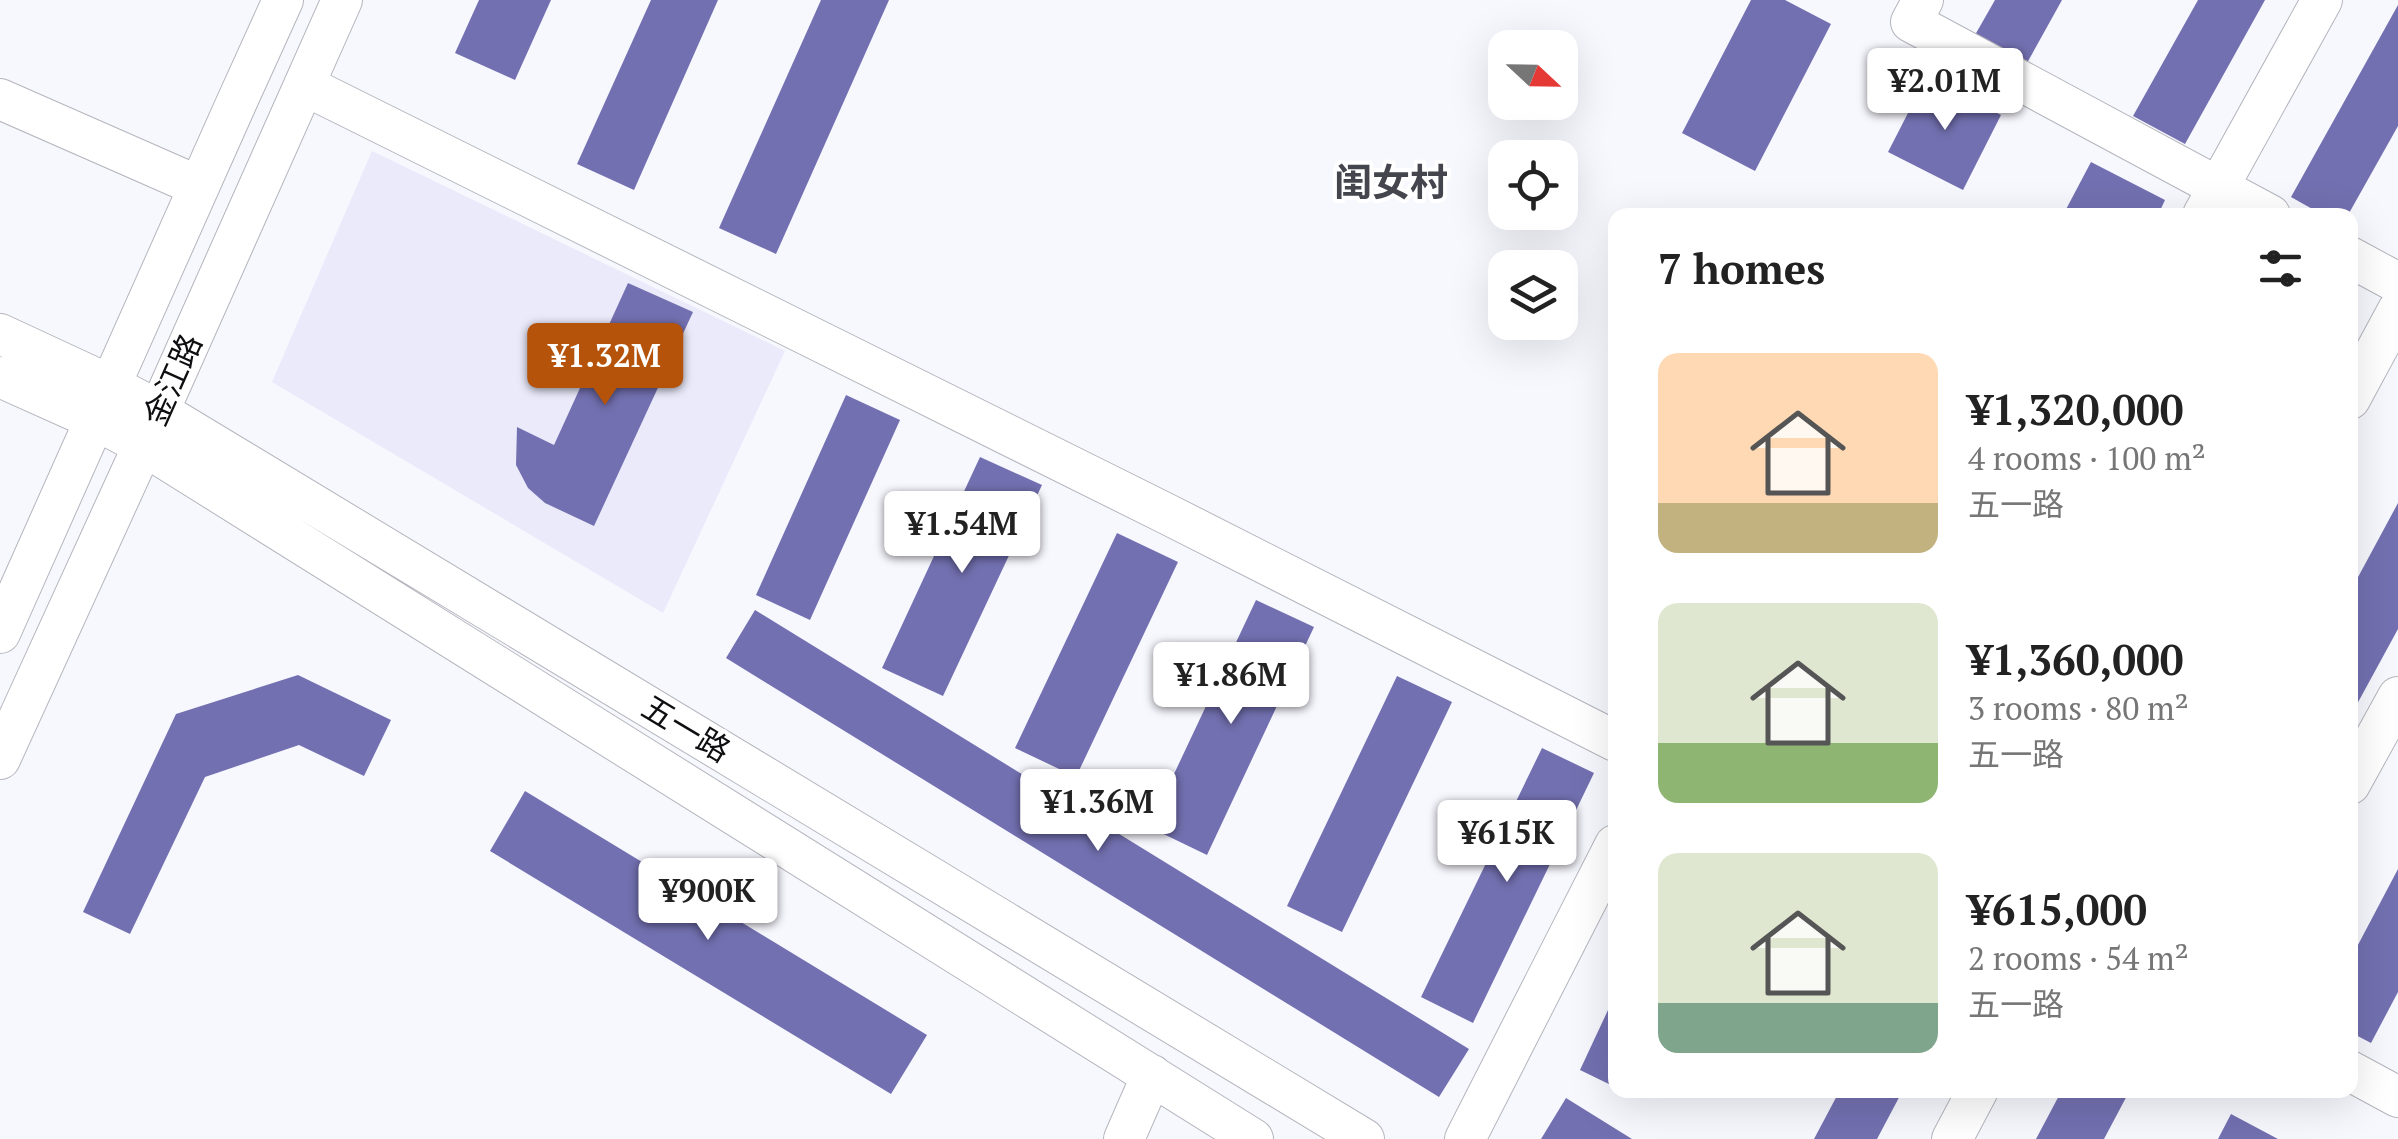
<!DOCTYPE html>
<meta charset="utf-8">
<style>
:root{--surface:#fff;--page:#f2f2f2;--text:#222;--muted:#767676;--accent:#b45309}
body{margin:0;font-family:"PT Serif","Noto Sans SC",serif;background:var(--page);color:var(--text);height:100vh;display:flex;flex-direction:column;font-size:38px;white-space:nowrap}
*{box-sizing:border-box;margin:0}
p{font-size:32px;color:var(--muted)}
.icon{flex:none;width:55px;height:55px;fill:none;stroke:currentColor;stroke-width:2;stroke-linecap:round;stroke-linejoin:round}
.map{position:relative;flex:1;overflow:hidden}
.panel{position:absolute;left:1608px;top:208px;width:750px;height:890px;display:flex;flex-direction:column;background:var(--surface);border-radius:20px;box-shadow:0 10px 40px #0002}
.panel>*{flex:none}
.needle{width:65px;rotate:112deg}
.fabs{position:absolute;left:1488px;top:30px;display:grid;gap:20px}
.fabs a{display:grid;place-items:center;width:90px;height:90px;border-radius:20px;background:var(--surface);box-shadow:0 10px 40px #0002;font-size:50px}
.price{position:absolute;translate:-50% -85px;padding:0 22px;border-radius:10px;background:#fff;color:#222;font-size:32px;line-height:65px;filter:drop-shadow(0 2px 5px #0008)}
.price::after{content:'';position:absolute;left:50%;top:60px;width:30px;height:22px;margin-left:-15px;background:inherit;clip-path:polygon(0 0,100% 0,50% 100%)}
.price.selected{background:var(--accent);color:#fff}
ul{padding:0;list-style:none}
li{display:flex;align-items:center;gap:30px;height:250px;padding:0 50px}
li span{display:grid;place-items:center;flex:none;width:280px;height:200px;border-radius:20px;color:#555}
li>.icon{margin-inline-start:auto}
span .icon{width:120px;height:120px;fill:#fffc;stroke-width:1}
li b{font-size:42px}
h2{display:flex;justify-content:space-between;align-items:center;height:120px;padding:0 50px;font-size:42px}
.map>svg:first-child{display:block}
.built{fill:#eaeafb}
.building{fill:#7370b1}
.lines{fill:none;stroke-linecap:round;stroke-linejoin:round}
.minor-casing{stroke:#b5b5be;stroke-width:42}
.minor{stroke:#fff;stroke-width:40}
.labels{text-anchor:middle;stroke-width:8;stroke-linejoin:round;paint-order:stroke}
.street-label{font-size:32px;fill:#0f0f12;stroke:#fff}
.quarter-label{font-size:38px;font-weight:bold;fill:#45464d;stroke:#fff}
</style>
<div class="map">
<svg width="2398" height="1139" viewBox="0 0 2398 1139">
<rect width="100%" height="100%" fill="#f7f7fe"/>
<!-- built -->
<path class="built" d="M372 151 785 351 663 613 272 382Z"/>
<!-- building -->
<path class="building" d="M479 0H551L515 80 455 53Z
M651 0H718L634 190 577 164Z
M821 0H889L776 254 719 228Z
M1751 0H1785L1831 24 1755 171 1682 133Z
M1995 0H2062L2027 63 1975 35Z
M2198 0H2265L2185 144 2133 116Z
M2398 5V126L2348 215H2323L2291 197Z
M1927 76 2001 115 1963 190 1888 152Z
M2091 162 2165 200 2158 215H2063Z
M628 283 693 312 594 526 545 503 528 488 516 465 517 427 554 445Z
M846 395 900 420 810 620 756 595Z
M980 457 1042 485 943 696 882 668Z
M2398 503V629L2350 717V592Z
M1117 533 1178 562 1076 777 1015 748Z
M1256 600 1314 627 1207 855 1149 827Z
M755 610 1469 1049 1439 1097 726 658Z
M298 675 391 720 364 776 299 745 205 777 130 934 83 912 176 714Z
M1397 676 1452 702 1342 932 1287 906Z
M1542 748 1594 773 1473 1023 1421 997Z
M525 791 927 1035 891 1094 490 851Z
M2398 869V992L2371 1043 2350 1032V960Z
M1615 995V1087L1580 1070Z
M1840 1090H1903L1877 1139H1814Z
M2062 1090H2130L2104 1139H2036Z
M1566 1098 1632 1139H1541Z
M2231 1114 2278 1139H2218Z"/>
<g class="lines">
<defs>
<path id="minor" d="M1923 0 1911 22 2270 215
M304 85 1167 514 1615 741
M0 99 198 186
M2203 215 2322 0
M2350 257 2398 283
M0 334 112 386 159 411 1364 1139
M0 377 96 420 143 445 1253 1139
M2350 399 2398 310
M0 633C96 422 187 210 283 0
M0 759 159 411 342 0
M2350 784 2398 697
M2350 1071 2398 1097
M1124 1139 1152 1075
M1465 1139 1615 845
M1952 1139 1978 1090"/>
</defs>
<!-- minor casing -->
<use href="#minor" class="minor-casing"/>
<!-- minor -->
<use href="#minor" class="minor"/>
</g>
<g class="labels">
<!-- street labels -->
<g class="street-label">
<text transform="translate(173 380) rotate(-66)" y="11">金江路</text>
<text transform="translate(686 729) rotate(31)" y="11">五一路</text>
</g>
<!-- quarter labels -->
<g class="quarter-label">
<text x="1391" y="196">闺女村</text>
</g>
</g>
</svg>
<div class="fabs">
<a><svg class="needle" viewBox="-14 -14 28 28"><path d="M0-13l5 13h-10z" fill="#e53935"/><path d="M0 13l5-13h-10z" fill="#767676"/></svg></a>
<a><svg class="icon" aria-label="locate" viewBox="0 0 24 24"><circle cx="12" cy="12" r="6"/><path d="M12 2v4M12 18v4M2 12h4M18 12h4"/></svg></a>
<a><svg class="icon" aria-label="layers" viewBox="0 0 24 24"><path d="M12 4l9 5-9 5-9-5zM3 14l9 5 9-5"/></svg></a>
</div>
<b class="price" style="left:1945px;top:133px">¥2.01M</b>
<b class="price selected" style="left:605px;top:408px">¥1.32M</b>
<b class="price" style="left:962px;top:576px">¥1.54M</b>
<b class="price" style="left:1231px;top:727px">¥1.86M</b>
<b class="price" style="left:1098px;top:854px">¥1.36M</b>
<b class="price" style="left:1507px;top:885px">¥615K</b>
<b class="price" style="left:708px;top:943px">¥900K</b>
<section class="panel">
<h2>7 homes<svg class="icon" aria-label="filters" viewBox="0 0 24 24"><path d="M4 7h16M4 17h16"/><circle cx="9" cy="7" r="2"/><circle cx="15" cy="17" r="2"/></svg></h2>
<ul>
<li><span style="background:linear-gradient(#ffd9b3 75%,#c2b280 0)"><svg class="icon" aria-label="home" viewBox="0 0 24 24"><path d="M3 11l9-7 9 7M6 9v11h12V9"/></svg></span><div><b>¥1,320,000</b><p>4 rooms · 100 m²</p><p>五一路</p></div></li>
<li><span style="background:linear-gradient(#dfe7d0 70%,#8fb573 0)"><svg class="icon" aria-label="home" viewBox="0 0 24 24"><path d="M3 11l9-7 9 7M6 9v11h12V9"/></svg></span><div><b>¥1,360,000</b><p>3 rooms · 80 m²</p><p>五一路</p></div></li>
<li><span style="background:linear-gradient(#dfe7d0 75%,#7fa58c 0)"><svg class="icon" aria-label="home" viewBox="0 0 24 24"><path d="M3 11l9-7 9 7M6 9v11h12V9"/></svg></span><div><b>¥615,000</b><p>2 rooms · 54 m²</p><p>五一路</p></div></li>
</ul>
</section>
</div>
